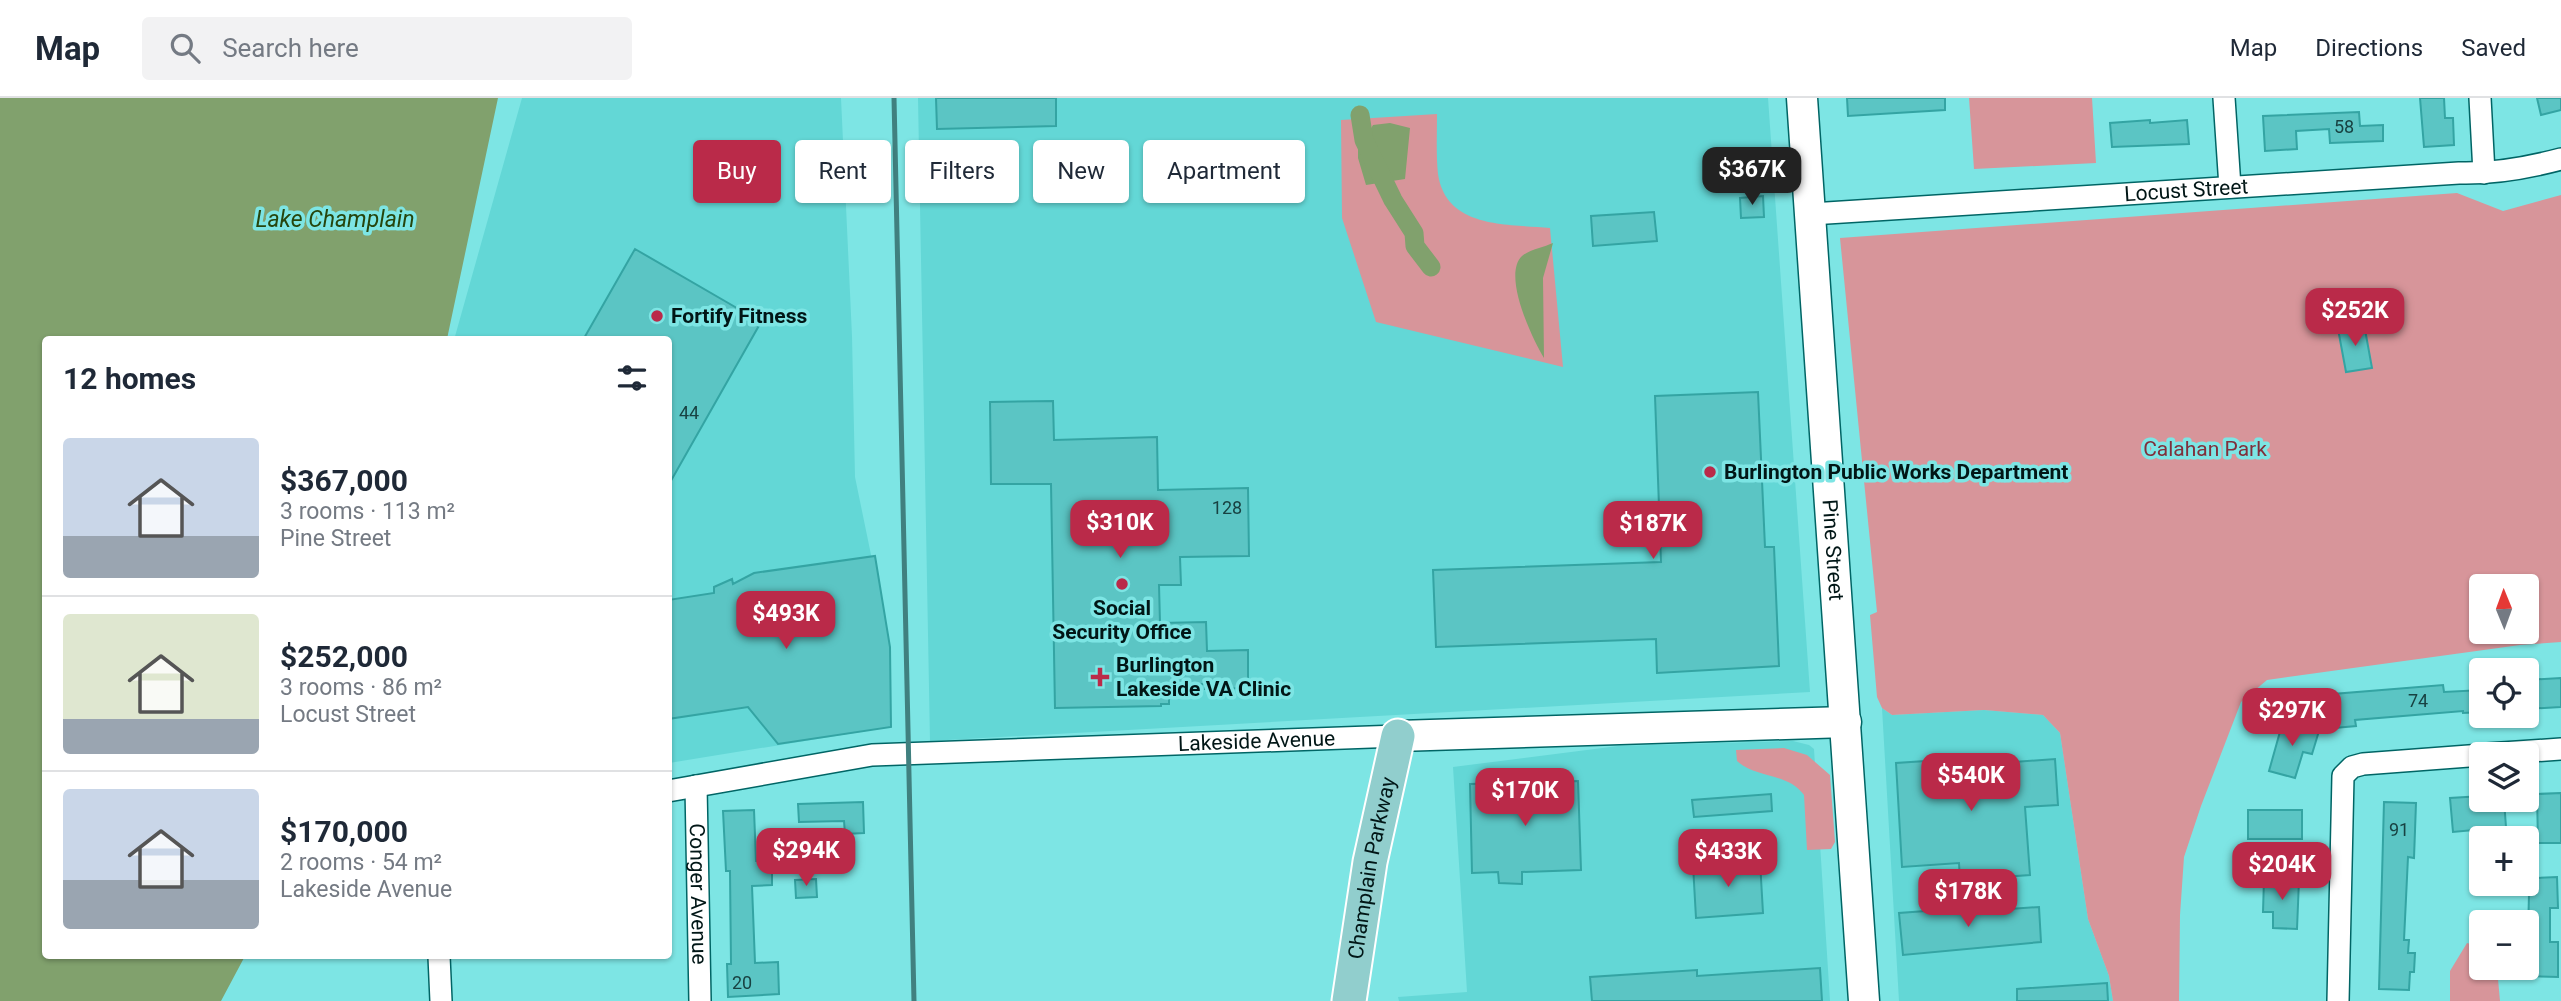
<!DOCTYPE html>
<meta charset="utf-8">
<style>
:root{--surface:#fff;--page:#f2f2f3;--text:#1f2937;--muted:#747a83;--line:#e0e1e3;--accent:#ba2a49}
body{margin:0;font-family:Roboto,sans-serif;background:var(--page);color:var(--text);height:100vh;display:flex;flex-direction:column;font-size:26px;white-space:nowrap}
*{box-sizing:border-box;margin:0}
p{font-size:23px;color:var(--muted)}
.icon{flex:none;width:38px;height:38px;fill:none;stroke:currentColor;stroke-width:2;stroke-linecap:round;stroke-linejoin:round}
.map{position:relative;flex:1;overflow:hidden}
.panel{position:absolute;left:42px;top:238px;width:630px;height:623px;display:flex;flex-direction:column;background:var(--surface);border-radius:7px;box-shadow:0 2px 5px #0004}
.panel>*{flex:none}
.guide{position:absolute;left:693px;top:42px;width:665px;height:63px;display:flex;gap:14px}
.needle{width:46px;rotate:359deg}
.buttons{position:absolute;left:2469px;top:476px;display:grid;gap:14px}
.buttons a{display:grid;place-items:center;width:70px;height:70px;border-radius:7px;background:var(--surface);box-shadow:0 2px 5px #0004;font-size:35px}
.price{position:absolute;translate:-50% -60px;padding:0 16px;border-radius:14px;background:var(--accent);color:#fff;font-size:23px;line-height:46px;filter:drop-shadow(0 2px 4px #0008)}
.price::after{content:'';position:absolute;left:50%;top:42px;width:21px;height:16px;margin-left:-10px;background:inherit;clip-path:polygon(0 0,100% 0,50% 100%)}
.price.active{background:#222;color:#fff}
ul{padding:0;list-style:none}
li{display:flex;align-items:center;gap:21px;height:175px;padding:0 21px}
li+li{border-top:2px solid var(--line)}
li span{display:grid;place-items:center;flex:none;width:196px;height:140px;border-radius:7px;color:#555}
li>.icon{margin-inline-start:auto}
span .icon{width:84px;height:84px;fill:#fffc;stroke-width:1}
li b{font-size:30px}
h2{display:flex;justify-content:space-between;align-items:center;height:84px;padding:0 21px;font-size:30px}
.tag{padding:0 24px;border-radius:7px;background:var(--surface);box-shadow:0 2px 5px #0004;font-size:24px;line-height:63px}
.tag.active{background:var(--accent);color:#fff}
header{display:flex;align-items:center;gap:42px;box-sizing:border-box;height:98px;padding:0 35px;background:var(--surface);border-bottom:2px solid var(--line)}
header strong{font-size:33px}
nav{display:flex;gap:38px;margin-inline-start:auto;font-size:24px}
.search{width:490px;height:63px;background:var(--page);display:flex;align-items:center;gap:18px;box-sizing:border-box;padding:0 24px;border-radius:7px;color:var(--muted);font-size:26px}
.map>svg:first-child{display:block}
.built{fill:#63d7d6}
.green{fill:#d7959a;fill-rule:evenodd}
.water{fill:#81a16d}
.lines{fill:none;stroke-linecap:round;stroke-linejoin:round}
.canal{stroke:#81a16d;stroke-width:19}
.building{fill:#5bc5c4;stroke:#34a4a3;stroke-width:2}
.minor-casing{stroke:#006565;stroke-width:24}
.secondary-casing{stroke:#006565;stroke-width:33}
.primary-casing{stroke:#fff;stroke-width:37}
.minor{stroke:#fff;stroke-width:21}
.secondary{stroke:#fff;stroke-width:30}
.primary{stroke:#91cecd;stroke-width:33}
.rail{stroke:#40807f;stroke-width:5}
.poi-dot{fill:#ba2a49;stroke:#7de5e4;stroke-width:2.5}
.labels{text-anchor:middle;stroke-width:7;stroke-linejoin:round;paint-order:stroke}
.number-label{font-size:18px;fill:#184242}
.street-label{font-size:21px;fill:#011616;stroke:#7de5e4}
.poi-label{font-size:21px;font-weight:bold;fill:#011616;stroke:#7de5e4;text-anchor:start}
.park-label{font-size:21px;fill:#802f3b;stroke:#7de5e4}
.water-label{font-size:23px;font-style:italic;fill:#26450d;stroke:#7de5e4}
</style>
<header>
<strong>Map</strong>
<div class="search"><svg class="icon" aria-label="search" viewBox="0 0 24 24"><circle cx="10" cy="10" r="6"/><path d="M15 15l6 6"/></svg>Search here</div>
<nav><a>Map</a><a>Directions</a><a>Saved</a></nav>
</header>
<div class="map">
<svg width="2561" height="903" viewBox="0 0 2561 903">
<rect width="100%" height="100%" fill="#7de5e4"/>
<!-- built -->
<path class="built" d="M522 0H841L852 238 855 379 890 549 891 629 669 665 668 242H454Z
M918 0H1768L1810 594 930 643Z
M1882 610 1892 617 1984 612 2043 617 2060 635 2088 821 2109 878 2113 903H1899Z
M1793 643 1809 647 1814 651 1830 903H1399L1398 899 1467 894 1453 669 1618 648Z"/>
<!-- green -->
<path class="green" d="M1969 0H2092L2096 65 1974 71Z
M1437 16C1437 36 1436 57 1438 76 1446 131 1508 126 1550 130L1563 269 1376 224 1342 120 1341 22Z
M2457 95 2503 113 2561 97V544L2520 547 2267 582 2241 604 2201 708 2184 759 2180 817 2179 903H2113L2109 878 2088 821 2060 635 2043 617 1984 612 1892 617 1882 610 1877 599 1870 517 1877 514 1840 140ZM2482 488H2527V534H2482Z
M1784 650 1807 657 1830 677 1835 744 1831 751 1807 752 1804 697C1787 674 1757 681 1737 663L1736 652Z
M2467 845 2481 849 2482 870H2497L2500 903H2450V873Z"/>
<!-- water -->
<path class="water" d="M0 0H498L447 241 46 242V858H245L221 903H0Z
M1390 25 1410 30 1405 81 1366 87 1358 60V35L1369 34 1373 27Z
M1553 145 1543 180 1544 260C1532 240 1502 177 1522 158 1529 152 1544 149 1553 145Z"/>
<g class="lines">
<!-- canal -->
<path class="canal" d="M1360 17 1364 42 1393 102 1414 135 1415 148 1431 169"/>
</g>
<!-- building -->
<path class="building" d="M936 0H1056V28L937 31Z
M1847 0H1945V12L1848 18Z
M2420 0H2444L2445 20H2453L2454 47 2424 49Z
M2537 0H2561V12L2541 17Z
M2359 14 2360 28 2383 27V43L2330 45 2329 31 2296 33 2297 51 2265 53 2263 18Z
M2150 22V25L2187 22 2189 46 2112 49 2110 25Z
M1763 98 1764 119 1741 120 1740 100Z
M1654 114 1657 143 1593 148 1591 118Z
M635 151 761 224 668 388V242H583Z
M2364 226 2372 270 2346 274 2338 231Z
M1758 294 1765 449H1774L1779 568 1657 575 1656 541 1436 549 1433 472 1661 464 1655 298Z
M1053 303 1054 342 1157 339 1158 392 1248 390 1249 458 1180 459 1181 487H1159L1160 525 1206 524 1207 553 1248 552V590L1205 591V586L1169 587V606H1161V608L1055 610 1051 386H991L990 304Z
M875 458 890 549 891 629 778 646 748 609 668 621V502L714 495V489L732 481 733 486 754 475Z
M2561 580V609L2527 611V582Z
M2443 587 2444 594 2482 592V614L2463 615V613L2355 622 2356 628 2335 630 2333 596Z
M2283 623 2319 633 2312 656 2303 654 2295 680 2269 673Z
M1986 659V666L2055 661 2058 707 2025 709 2030 777 1960 782 1959 765 1902 769 1896 665Z
M1578 683 1581 772 1522 774V786L1499 785 1498 774 1472 775 1470 686Z
M2561 695V745H2538L2537 696Z
M1771 696 1772 713 1694 719 1692 702Z
M2482 698V702H2504L2506 729 2453 734 2450 700Z
M863 704 864 735 845 736 844 723 799 724 798 706Z
M2384 704 2416 705 2414 760 2408 759 2404 842H2409L2408 855H2415L2414 874H2410L2409 892 2379 891Z
M754 712 756 763H772V787L752 788 755 865 778 864 779 896 728 899 727 866H731L730 773H726L723 713Z
M2248 712H2302V741H2248Z
M1760 763 1763 815 1696 820 1693 767Z
M2557 779 2558 810H2550V844H2558V879L2527 878 2529 796H2536V780Z
M816 781 817 799 796 800 795 782Z
M2264 781 2299 782 2297 831 2273 830V814H2263Z
M2039 809 2041 844 1903 857 1899 815 1967 810V814Z
M1820 870 1822 903H1592L1590 879 1697 872V878Z
M2107 885 2108 903H2017V891Z"/>
<g class="lines">
<defs>
<g id="minor">
<path d="M2224 0 2230 89"/>
<path d="M2480 0 2484 75"/>
<path id="s1" d="M1811 116 2459 75C2494 76 2527 70 2561 61"/>
<path d="M2487 656 2561 651"/>
<path id="s2" d="M696 688 700 903"/>
<path id="s3" d="M668 693 872 657 1398 638"/>
<path d="M439 858 441 903"/>
<path d="M2338 903 2343 678 2352 669 2363 666 2482 657"/>
</g>
<g id="secondary">
<path id="s4" d="M1802 0 1864 903"/>
<path d="M1398 638 1846 624"/>
</g>
<g id="primary">
<path id="s5" d="M1349 903 1370 764 1398 638"/>
</g>
</defs>
<!-- minor casing -->
<use href="#minor" class="minor-casing"/>
<!-- secondary casing -->
<use href="#secondary" class="secondary-casing"/>
<!-- primary casing -->
<use href="#primary" class="primary-casing"/>
<!-- minor -->
<use href="#minor" class="minor"/>
<!-- secondary -->
<use href="#secondary" class="secondary"/>
<!-- primary -->
<use href="#primary" class="primary"/>
<!-- rail -->
<path class="rail" d="M894 0 914 903"/>
</g>
<!-- markers -->
<g class="poi-dot">
<circle cx="657" cy="218" r="7"/>
<circle cx="1710" cy="374" r="7"/>
<circle cx="1122" cy="486" r="7"/>
<path d="M1096.5 568.5h7v7h7v7h-7v7h-7v-7h-7v-7h7z"/>
</g>
<g class="labels">
<!-- number labels -->
<g class="number-label">
<text x="2344" y="35">58</text>
<text x="689" y="321">44</text>
<text x="1227" y="416">128</text>
<text x="2418" y="609">74</text>
<text x="2399" y="738">91</text>
<text x="742" y="891">20</text>
</g>
<!-- street labels -->
<g class="street-label">
<text dy="7" stroke="none"><textPath href="#s1" startOffset="376">Locust Street</textPath></text>
<text dy="7" stroke="none"><textPath href="#s4" startOffset="453">Pine Street</textPath></text>
<text dy="7" stroke="none"><textPath href="#s3" startOffset="592">Lakeside Avenue</textPath></text>
<text dy="7" stroke="none"><textPath href="#s5" startOffset="135">Champlain Parkway</textPath></text>
<text dy="7" stroke="none"><textPath href="#s2" startOffset="108">Conger Avenue</textPath></text>
</g>
<!-- poi labels -->
<g class="poi-label">
<text x="671" y="225">Fortify Fitness</text>
<text x="1724" y="381">Burlington Public Works Department</text>
<text x="1122" y="517" text-anchor="middle">Social<tspan x="1122" dy="24">Security Office</tspan></text>
<text x="1116" y="574">Burlington<tspan x="1116" dy="24">Lakeside VA Clinic</tspan></text>
</g>
<!-- park labels -->
<g class="park-label">
<text x="2205" y="358">Calahan Park</text>
</g>
<!-- water labels -->
<g class="water-label">
<text x="335" y="129">Lake Champlain</text>
</g>
</g>
</svg>
<div class="buttons">
<a><svg class="needle" viewBox="-14 -14 28 28"><path d="M0-13l5 13h-10z" fill="#e53935"/><path d="M0 13l5-13h-10z" fill="#747a83"/></svg></a>
<a><svg class="icon" aria-label="locate" viewBox="0 0 24 24"><circle cx="12" cy="12" r="6"/><path d="M12 2v4M12 18v4M2 12h4M18 12h4"/></svg></a>
<a><svg class="icon" aria-label="layers" viewBox="0 0 24 24"><path d="M12 4l9 5-9 5-9-5zM3 14l9 5 9-5"/></svg></a>
<a>+</a>
<a>−</a>
</div>
<b class="price active" style="left:1752px;top:109px">$367K</b>
<b class="price" style="left:2355px;top:250px">$252K</b>
<b class="price" style="left:1120px;top:462px">$310K</b>
<b class="price" style="left:1653px;top:463px">$187K</b>
<b class="price" style="left:786px;top:553px">$493K</b>
<b class="price" style="left:2292px;top:650px">$297K</b>
<b class="price" style="left:1971px;top:715px">$540K</b>
<b class="price" style="left:1525px;top:730px">$170K</b>
<b class="price" style="left:806px;top:790px">$294K</b>
<b class="price" style="left:1728px;top:791px">$433K</b>
<b class="price" style="left:2282px;top:804px">$204K</b>
<b class="price" style="left:1968px;top:831px">$178K</b>
<div class="guide">
<a class="tag active">Buy</a>
<a class="tag">Rent</a>
<a class="tag">Filters</a>
<a class="tag">New</a>
<a class="tag">Apartment</a>
</div>
<section class="panel">
<h2>12 homes<svg class="icon" aria-label="filters" viewBox="0 0 24 24"><path d="M4 7h16M4 17h16"/><circle cx="9" cy="7" r="2"/><circle cx="15" cy="17" r="2"/></svg></h2>
<ul>
<li><span style="background:linear-gradient(#c9d6e8 70%,#9aa5b1 0)"><svg class="icon" aria-label="home" viewBox="0 0 24 24"><path d="M3 11l9-7 9 7M6 9v11h12V9"/></svg></span><div><b>$367,000</b><p>3 rooms · 113 m²</p><p>Pine Street</p></div></li>
<li><span style="background:linear-gradient(#dfe7d0 75%,#9aa5b1 0)"><svg class="icon" aria-label="home" viewBox="0 0 24 24"><path d="M3 11l9-7 9 7M6 9v11h12V9"/></svg></span><div><b>$252,000</b><p>3 rooms · 86 m²</p><p>Locust Street</p></div></li>
<li><span style="background:linear-gradient(#c9d6e8 65%,#9aa5b1 0)"><svg class="icon" aria-label="home" viewBox="0 0 24 24"><path d="M3 11l9-7 9 7M6 9v11h12V9"/></svg></span><div><b>$170,000</b><p>2 rooms · 54 m²</p><p>Lakeside Avenue</p></div></li>
</ul>
</section>
</div>
